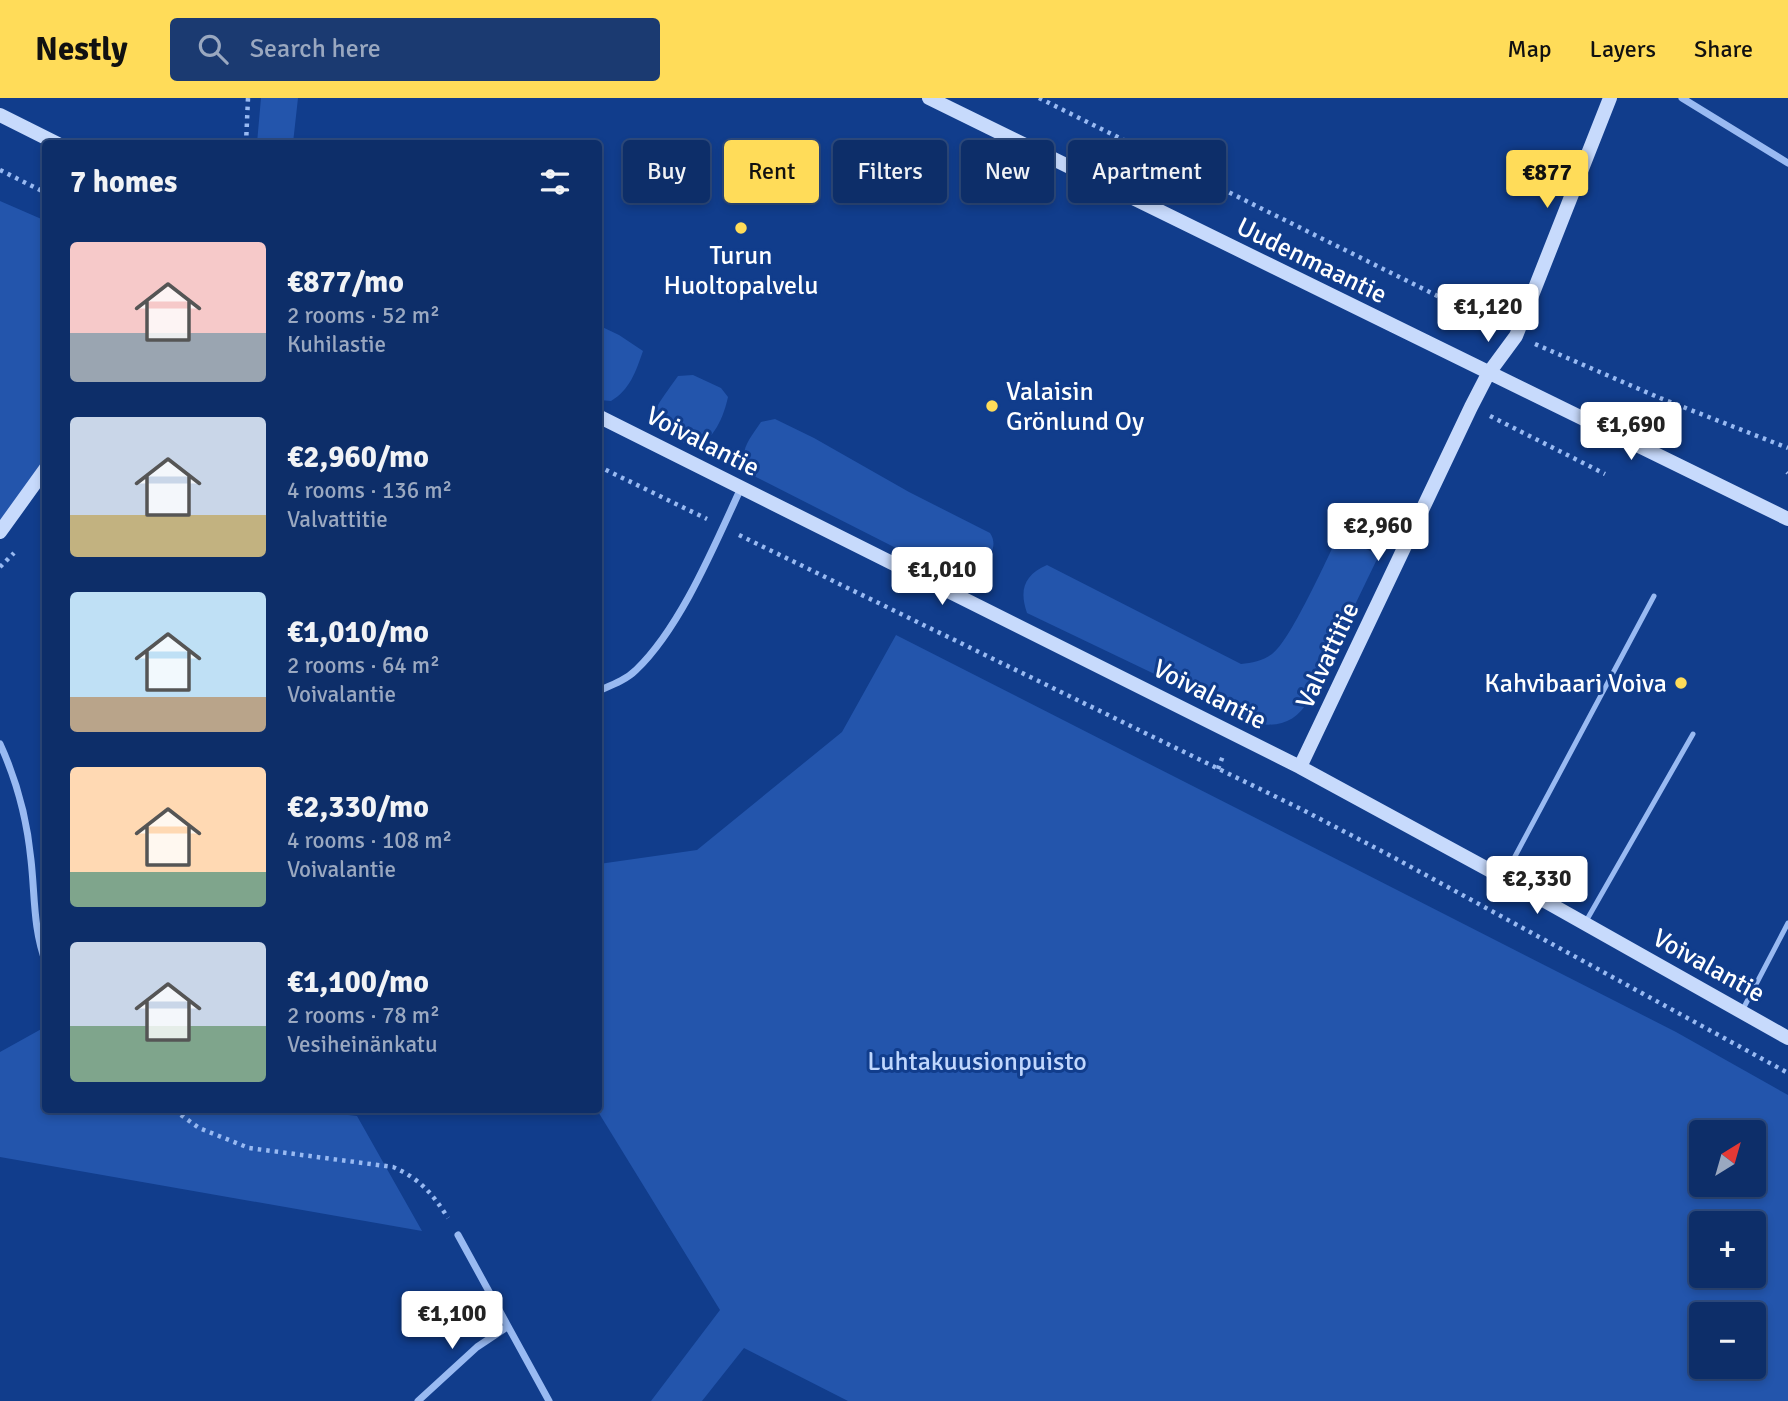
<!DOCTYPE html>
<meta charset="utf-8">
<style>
:root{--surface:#0d2e69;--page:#1b3a71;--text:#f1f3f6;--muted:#9aa8c0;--line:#2d4a7d;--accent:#ffdc59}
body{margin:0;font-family:Signika,sans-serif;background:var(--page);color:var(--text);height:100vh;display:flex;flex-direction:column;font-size:26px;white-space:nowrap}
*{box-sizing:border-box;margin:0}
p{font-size:23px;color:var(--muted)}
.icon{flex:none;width:38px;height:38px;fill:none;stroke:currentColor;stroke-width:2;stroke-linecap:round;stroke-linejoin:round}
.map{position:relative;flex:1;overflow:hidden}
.details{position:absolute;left:42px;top:42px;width:560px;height:973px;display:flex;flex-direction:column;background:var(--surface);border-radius:7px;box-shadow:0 4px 10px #0003,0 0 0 2px var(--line)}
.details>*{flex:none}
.banner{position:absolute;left:623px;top:42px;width:665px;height:63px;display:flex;gap:14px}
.needle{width:46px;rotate:37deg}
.buttons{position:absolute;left:1689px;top:1022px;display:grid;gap:14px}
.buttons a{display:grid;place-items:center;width:77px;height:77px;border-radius:7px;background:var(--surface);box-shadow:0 4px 10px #0003,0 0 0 2px var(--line);font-size:35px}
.price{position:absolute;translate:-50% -60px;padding:0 16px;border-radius:7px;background:#fff;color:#222;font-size:23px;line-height:46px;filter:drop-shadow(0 2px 4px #0008)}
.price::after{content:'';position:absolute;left:50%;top:42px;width:21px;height:16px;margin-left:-10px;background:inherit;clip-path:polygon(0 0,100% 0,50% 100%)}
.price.on{background:var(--accent);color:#111}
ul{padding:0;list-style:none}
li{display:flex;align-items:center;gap:21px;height:175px;padding:0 28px}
li span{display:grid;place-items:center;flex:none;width:196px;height:140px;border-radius:7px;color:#555}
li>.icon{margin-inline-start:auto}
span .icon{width:84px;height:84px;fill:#fffc;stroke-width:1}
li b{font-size:30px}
h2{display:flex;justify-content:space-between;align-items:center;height:84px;padding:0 28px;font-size:30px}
.tag{padding:0 24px;border-radius:7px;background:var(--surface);box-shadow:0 4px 10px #0003,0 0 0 2px var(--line);font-size:24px;line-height:63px}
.tag.on{background:var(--accent);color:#111}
header{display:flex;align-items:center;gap:42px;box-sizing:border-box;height:98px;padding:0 35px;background:var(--accent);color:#111}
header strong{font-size:33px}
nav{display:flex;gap:38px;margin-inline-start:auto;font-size:24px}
.search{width:490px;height:63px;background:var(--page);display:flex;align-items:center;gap:18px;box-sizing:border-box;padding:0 24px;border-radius:7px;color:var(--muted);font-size:26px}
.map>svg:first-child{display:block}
.green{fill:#2355ac;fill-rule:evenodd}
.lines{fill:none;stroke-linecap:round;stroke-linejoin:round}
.path{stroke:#99baf2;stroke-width:4.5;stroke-dasharray:3.5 5;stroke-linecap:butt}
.lane{stroke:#99baf2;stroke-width:5}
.street{stroke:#99baf2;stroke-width:7}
.secondary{stroke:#c7dafc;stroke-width:14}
.poi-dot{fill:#ffdc59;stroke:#113d8c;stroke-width:2.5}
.labels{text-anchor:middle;stroke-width:6;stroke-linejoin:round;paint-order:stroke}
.poi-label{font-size:26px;fill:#fff;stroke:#113d8c}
.street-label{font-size:26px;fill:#fff;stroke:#113d8c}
.park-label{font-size:26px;fill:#c0d7fd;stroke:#113d8c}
</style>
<header>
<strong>Nestly</strong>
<div class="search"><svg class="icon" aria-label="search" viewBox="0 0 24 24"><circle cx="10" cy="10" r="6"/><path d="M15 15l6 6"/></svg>Search here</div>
<nav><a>Map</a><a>Layers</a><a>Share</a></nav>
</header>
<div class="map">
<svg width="1788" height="1303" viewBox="0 0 1788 1303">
<rect width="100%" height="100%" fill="#113d8c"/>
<!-- green -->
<path class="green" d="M261 0H298L293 45H257Z
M0 103 46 123 45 370 0 434Z
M598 227 619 237 643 253C636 273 630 292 611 303L599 302Z
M693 277 721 290 728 299C724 318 714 342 695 350 641 323 644 326 678 278Z
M775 321 814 340 909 394 990 435C1001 451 983 468 973 480L959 482 754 378C735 356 747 345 761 324Z
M1338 438 1379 457 1309 602C1297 622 1282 629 1259 626L1027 515C1019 492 1024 477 1047 467L1241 566C1252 565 1262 563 1272 556 1289 545 1327 461 1338 438Z
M896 537 1676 934 1788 997V1303H848L744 1250 702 1303H651L720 1212 597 1012 599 766 697 752 842 634ZM1701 1034H1754V1087H1701ZM1754 1125V1178H1701V1125ZM1754 1216V1269H1701V1216Z
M45 929 46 1012H305L357 1018 422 1133 0 1059V954Z"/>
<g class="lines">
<!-- path -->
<path class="path" d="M1039 0 1496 227
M246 46 248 0
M0 72 46 95
M1535 246 1660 300 1788 350
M1490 318 1605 376
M598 368 707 421
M1787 374 1788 375
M739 437 1303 712 1391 758 1788 975
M0 469 14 455
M1218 671 1224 655
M174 1012 199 1030 249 1050 393 1069C419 1080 433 1096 448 1120"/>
<!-- lane -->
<path class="lane" d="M1504 779 1654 498
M1585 825 1693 636
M1742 913 1788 825"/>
<!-- street -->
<path class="street" d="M1682 0 1788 65
M598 593C612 587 626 582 636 572 681 529 715 446 741 390
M0 646C17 683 27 721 31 762 35 797 33 831 46 865
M458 1137 549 1303
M418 1303 477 1249 507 1229"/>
<!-- secondary -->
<path class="secondary" d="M929 0 1788 421
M0 17 58 46
M598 318 1300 669 1504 780 1788 940
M0 434 46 370
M1300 669 1471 309 1488 276 1516 238 1610 0"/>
</g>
<!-- markers -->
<g class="poi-dot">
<circle cx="741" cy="130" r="7"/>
<circle cx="992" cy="308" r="7"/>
<circle cx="1681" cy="585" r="7"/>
</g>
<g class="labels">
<!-- poi labels -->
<g class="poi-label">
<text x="741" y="166">Turun<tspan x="741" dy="30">Huoltopalvelu</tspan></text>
<text x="1006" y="302" text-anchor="start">Valaisin<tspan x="1006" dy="30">Grönlund Oy</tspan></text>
<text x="1667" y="594" text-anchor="end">Kahvibaari Voiva</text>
</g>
<!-- street labels -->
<g class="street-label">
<text transform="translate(1312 162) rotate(26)" y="9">Uudenmaantie</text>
<text transform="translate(703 343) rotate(27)" y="9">Voivalantie</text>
<text transform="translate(1327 557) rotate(-65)" y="9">Valvattitie</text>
<text transform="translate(1210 596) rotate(27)" y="9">Voivalantie</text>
<text transform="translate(1709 867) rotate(29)" y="9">Voivalantie</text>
</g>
<!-- park labels -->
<g class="park-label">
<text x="977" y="972">Luhtakuusionpuisto</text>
</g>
</g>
</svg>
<div class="buttons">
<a><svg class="needle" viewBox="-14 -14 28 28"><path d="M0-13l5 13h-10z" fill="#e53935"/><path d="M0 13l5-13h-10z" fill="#9aa8c0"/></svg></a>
<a>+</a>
<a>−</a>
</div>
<b class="price on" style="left:1547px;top:112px">€877</b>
<b class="price" style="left:1488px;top:246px">€1,120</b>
<b class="price" style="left:1631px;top:364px">€1,690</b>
<b class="price" style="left:1378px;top:465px">€2,960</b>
<b class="price" style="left:942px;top:509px">€1,010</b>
<b class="price" style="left:1537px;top:818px">€2,330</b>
<b class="price" style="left:452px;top:1253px">€1,100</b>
<div class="banner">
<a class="tag">Buy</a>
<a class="tag on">Rent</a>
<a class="tag">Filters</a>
<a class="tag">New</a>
<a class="tag">Apartment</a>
</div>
<section class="details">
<h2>7 homes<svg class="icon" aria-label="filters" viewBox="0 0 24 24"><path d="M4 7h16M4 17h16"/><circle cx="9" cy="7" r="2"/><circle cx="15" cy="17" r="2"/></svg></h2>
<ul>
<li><span style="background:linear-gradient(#f6c9c9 65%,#9aa5b1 0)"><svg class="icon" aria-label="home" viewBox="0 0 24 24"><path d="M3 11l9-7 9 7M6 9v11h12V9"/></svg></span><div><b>€877/mo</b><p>2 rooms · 52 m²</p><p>Kuhilastie</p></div></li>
<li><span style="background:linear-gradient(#c9d6e8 70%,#c2b280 0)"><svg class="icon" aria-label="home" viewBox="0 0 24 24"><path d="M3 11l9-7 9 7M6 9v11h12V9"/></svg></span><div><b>€2,960/mo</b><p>4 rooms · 136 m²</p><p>Valvattitie</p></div></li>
<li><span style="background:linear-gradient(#bfe0f5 75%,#b9a48a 0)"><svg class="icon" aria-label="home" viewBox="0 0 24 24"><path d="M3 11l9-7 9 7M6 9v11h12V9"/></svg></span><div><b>€1,010/mo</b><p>2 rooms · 64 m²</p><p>Voivalantie</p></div></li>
<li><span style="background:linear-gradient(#ffd9b3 75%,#7fa58c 0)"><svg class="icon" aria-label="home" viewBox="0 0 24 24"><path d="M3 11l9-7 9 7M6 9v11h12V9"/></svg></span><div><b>€2,330/mo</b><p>4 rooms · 108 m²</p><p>Voivalantie</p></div></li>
<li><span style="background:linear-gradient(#c9d6e8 60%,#7fa58c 0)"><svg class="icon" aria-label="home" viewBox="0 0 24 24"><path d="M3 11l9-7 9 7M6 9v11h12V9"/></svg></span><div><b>€1,100/mo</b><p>2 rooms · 78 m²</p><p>Vesiheinänkatu</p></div></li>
</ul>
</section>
</div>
